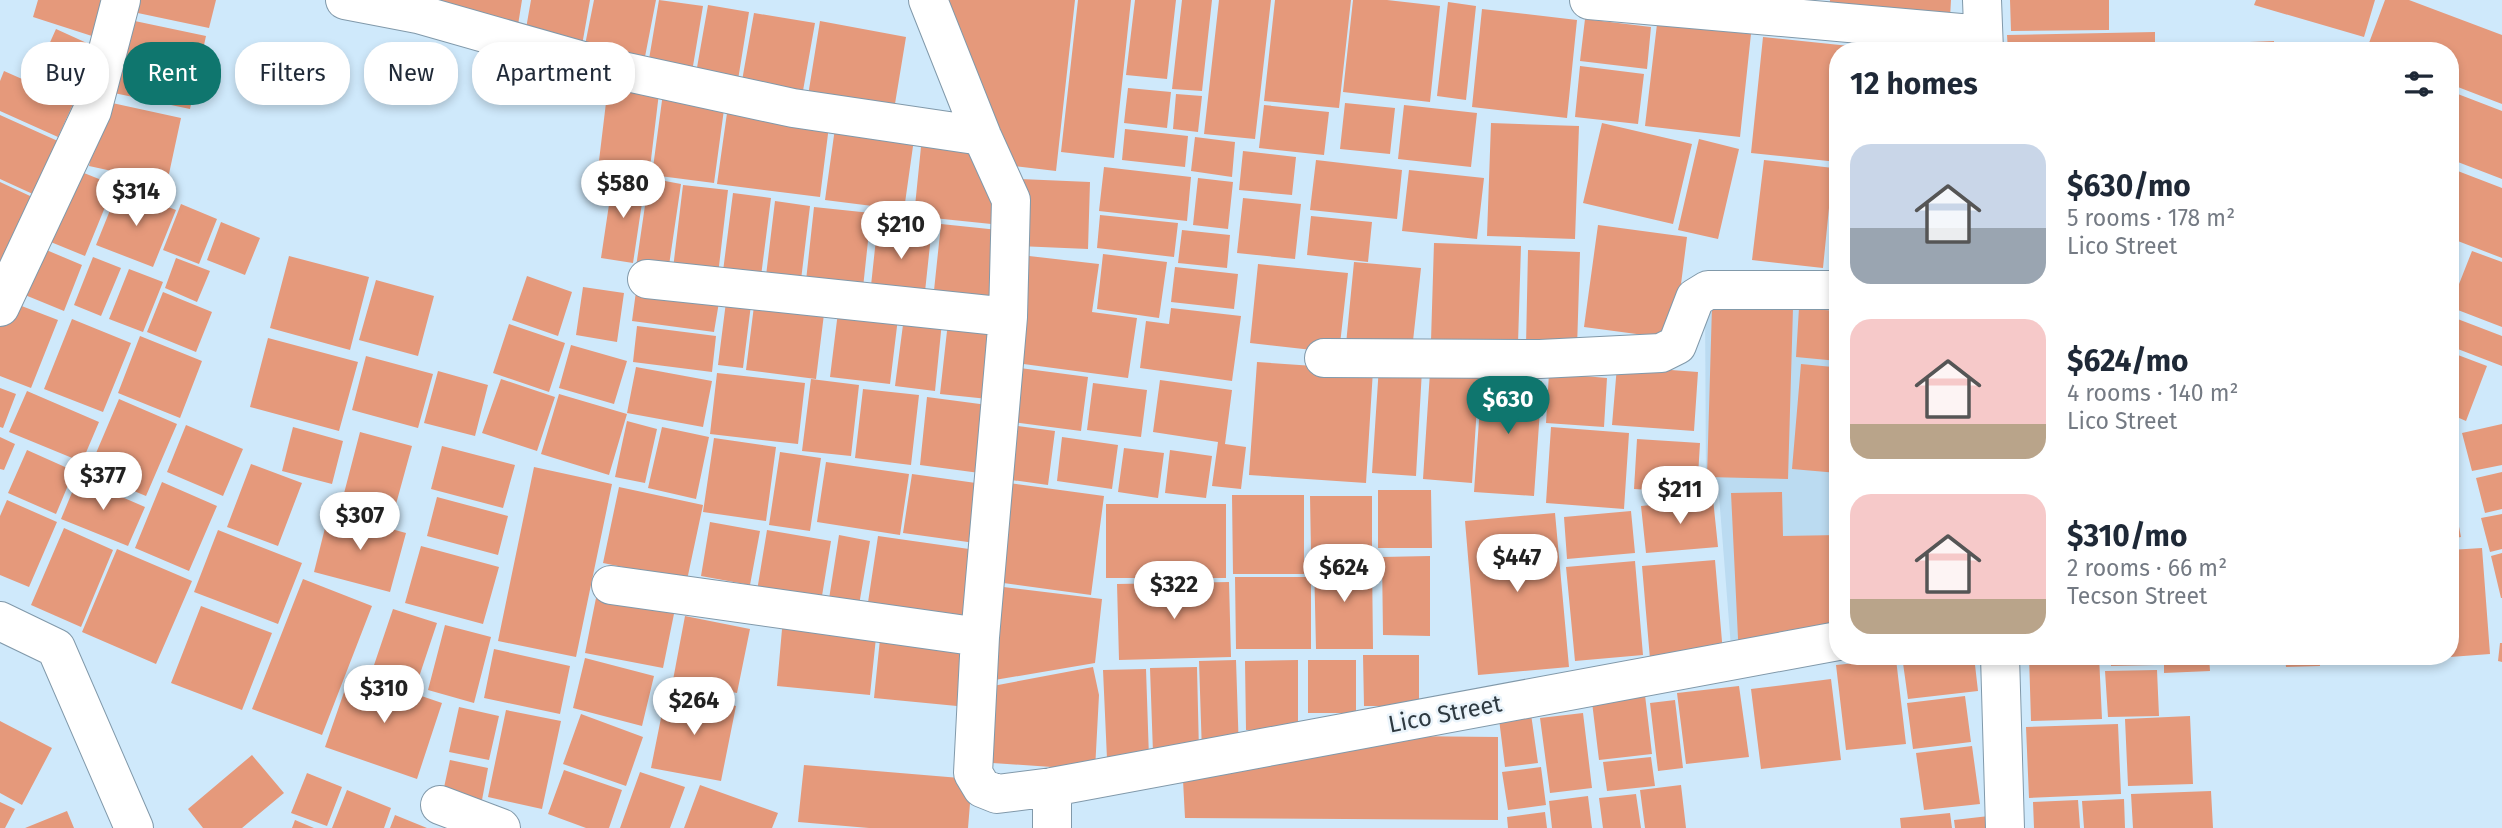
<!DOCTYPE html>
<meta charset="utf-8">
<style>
:root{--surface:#fff;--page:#f2f2f3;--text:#1f2937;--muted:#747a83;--accent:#0f766e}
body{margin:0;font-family:"Fira Sans",sans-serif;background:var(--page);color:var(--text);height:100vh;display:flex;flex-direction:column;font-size:26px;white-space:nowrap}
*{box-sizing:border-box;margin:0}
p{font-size:23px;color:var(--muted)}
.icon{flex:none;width:38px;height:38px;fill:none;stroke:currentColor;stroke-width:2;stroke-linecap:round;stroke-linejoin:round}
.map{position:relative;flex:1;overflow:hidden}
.sheet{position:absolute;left:1829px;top:42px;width:630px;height:623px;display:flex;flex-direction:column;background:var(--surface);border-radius:28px;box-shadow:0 4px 10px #0003}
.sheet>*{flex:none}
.guide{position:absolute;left:21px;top:42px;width:665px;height:63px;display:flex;gap:14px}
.price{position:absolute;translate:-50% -60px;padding:0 16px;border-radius:24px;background:#fff;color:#222;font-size:23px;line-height:46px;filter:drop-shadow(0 2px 4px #0008)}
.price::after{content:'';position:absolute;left:50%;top:42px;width:21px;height:16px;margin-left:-10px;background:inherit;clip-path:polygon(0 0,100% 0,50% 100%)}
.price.on{background:var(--accent);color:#fff}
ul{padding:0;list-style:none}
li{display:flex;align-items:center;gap:21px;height:175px;padding:0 21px}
li span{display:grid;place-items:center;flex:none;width:196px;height:140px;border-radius:21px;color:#555}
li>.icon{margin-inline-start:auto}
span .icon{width:84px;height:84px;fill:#fffc;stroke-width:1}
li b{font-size:30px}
h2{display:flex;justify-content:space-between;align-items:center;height:84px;padding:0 21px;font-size:30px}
.chip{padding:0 24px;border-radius:28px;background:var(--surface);box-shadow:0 4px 10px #0003;font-size:24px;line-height:63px}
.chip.on{background:var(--accent);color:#fff}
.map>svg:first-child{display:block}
.built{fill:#bbdbf1}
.building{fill:#e5997b}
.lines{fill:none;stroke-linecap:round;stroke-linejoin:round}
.street-casing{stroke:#8199aa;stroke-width:40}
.secondary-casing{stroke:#8199aa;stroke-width:40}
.street{stroke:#fff;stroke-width:38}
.secondary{stroke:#fff;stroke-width:38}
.labels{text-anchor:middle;stroke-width:5;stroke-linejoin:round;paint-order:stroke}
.street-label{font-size:24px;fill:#2f3a41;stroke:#eaf4fb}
</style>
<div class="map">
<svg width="2502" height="828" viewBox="0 0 2502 828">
<rect width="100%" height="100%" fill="#cfe9fb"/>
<!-- built -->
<path class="built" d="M1705 299 1837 300V632L1731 647 1718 483 1706 487Z"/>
<!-- building -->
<path class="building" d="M38 0H100L106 2 95 37 33 17Z
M135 0H216L209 28 133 12Z
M429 0H522L518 25Z
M531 0H590L581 51 524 40Z
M594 0H656L643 67 583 55Z
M659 0 703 6 691 78 647 71Z
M940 0H1075L1056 171 1006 165Z
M1078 0H1131L1114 158 1061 152Z
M1135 0H1176L1167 79 1126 75Z
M1182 0H1212L1202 91 1172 89Z
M1219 0H1271L1255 139 1204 134Z
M1275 0H1351L1339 108 1264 101Z
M1353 0H1387L1440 6 1430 102 1343 92Z
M1830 0H1951L1950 18 1829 9Z
M2010 0H2109V30L2011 31Z
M2256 0H2375L2364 37 2254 5Z
M2385 0H2409L2502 35V104L2450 84V51H2366Z
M1448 2 1476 6 1466 100 1437 96Z
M708 5 749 12 737 86 695 79Z
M1482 9 1577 20 1567 118 1472 107Z
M754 13 815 23 801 102 740 92Z
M1585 19 1651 27 1647 69 1580 61Z
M130 20 206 36 190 109 114 93Z
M820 21 906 37 893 116 807 102Z
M1657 24 1751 34 1740 137 1645 126Z
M56 29 100 49 78 99 34 78Z
M2155 32V51H2008L2007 35Z
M1763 37 1878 49V51H1838V162L1751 153Z
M2274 41V51H2201V44Z
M2199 43V51H2162V44Z
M1580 66 1644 74 1638 124 1575 117Z
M4 71 74 102 58 137 0 111V81Z
M608 86 659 93 649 176 598 169Z
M1128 88 1171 92 1167 128 1124 123Z
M2450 91 2502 111V179L2450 159Z
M663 93 725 102 714 183 652 175Z
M1176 94 1202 96 1198 132 1173 129Z
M103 101 181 118 167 183 89 166Z
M1345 103 1395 108 1390 154 1340 149Z
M1264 105 1329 112 1324 155 1259 148Z
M1404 105 1477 113 1471 167 1398 159Z
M727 113 829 126 820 197 717 184Z
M0 115 60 142 35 195 0 179Z
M1491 123 1579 126 1575 239 1487 236Z
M1602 123 1692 144 1673 224 1583 203Z
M835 128 914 139 904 210 825 200Z
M1125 129 1188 136 1185 167 1122 160Z
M922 137 976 143 1001 225 914 216Z
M1195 137 1235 142 1232 177 1191 171Z
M1699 139 1739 149 1718 239 1678 230Z
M1243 151 1296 157 1292 195 1239 190Z
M1316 160 1402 170 1397 219 1310 210Z
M1764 160 1833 168 1823 268 1752 260Z
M69 167 114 185 85 256 41 238Z
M1104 167 1191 177 1187 221 1099 211Z
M2450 168 2502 188V258L2450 238Z
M1409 170 1484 178 1477 239 1402 231Z
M613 178 645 183 633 263 601 258Z
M649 178 681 184 667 279 635 274Z
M1198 178 1233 182 1228 229 1193 225Z
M1020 179 1090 182 1088 249 1018 246Z
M0 182 43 202 0 272Z
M683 185 728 190 717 283 672 277Z
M119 188 176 210 153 267 96 245Z
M733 193 771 198 760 284 722 279Z
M1243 198 1301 204 1295 259 1237 253Z
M775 201 810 206 800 288 765 284Z
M181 204 217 219 199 264 163 250Z
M814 207 871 213 862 297 805 290Z
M1100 215 1178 223 1174 257 1097 248Z
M1311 216 1372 222 1368 262 1307 255Z
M878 220 932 226 924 301 870 295Z
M221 222 260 238 245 275 207 260Z
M941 224 1008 231 1001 306 933 300Z
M1598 225 1687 237 1674 339 1584 327Z
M1836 227H1838V275L1831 274Z
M1182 230 1230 235 1227 268 1178 263Z
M1434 243 1521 246 1518 344 1431 341Z
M44 249 82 265 64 311 25 295Z
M1528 250 1580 252 1577 348 1526 346Z
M2472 251 2502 262V327L2450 307Z
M1103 254 1167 262 1159 318 1097 309Z
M289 256 369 277 350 350 270 328Z
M1029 256 1099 264 1092 312 1137 318 1128 378 1016 363Z
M93 257 121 268 101 316 74 305Z
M176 258 210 271 197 302 165 288Z
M1354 262 1421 268 1412 350 1346 344Z
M1258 264 1348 273 1339 353 1250 343Z
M1175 267 1238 274 1234 309 1171 302Z
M129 269 163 282 143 332 109 319Z
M527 276 572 292 558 336 512 320Z
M376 280 434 296 418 356 359 340Z
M637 284 720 296 714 332 632 321Z
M583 287 624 293 617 342 576 335Z
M163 292 212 312 196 352 147 332Z
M727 294 752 297 743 368 718 365Z
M6 300 58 320 31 388 0 376V316Z
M754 306 824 314 816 379 746 370Z
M1712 306 1793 308 1788 479 1707 477Z
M1171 308 1241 316 1232 381 1140 368 1146 321 1169 324Z
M1799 308 1838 311V361L1796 357Z
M838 312 898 318 890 384 830 377Z
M949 313 998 319 988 399 940 394Z
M904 317 942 322 935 391 895 386Z
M2455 318 2502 336V366L2450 346V332Z
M72 319 131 343 103 412 44 389Z
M509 324 565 343 549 392 493 373Z
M637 326 716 336 712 372 633 362Z
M140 336 202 361 180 418 118 393Z
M268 338 358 362 339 431 250 407Z
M571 345 627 361 614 404 559 388Z
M2450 352 2487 366 2466 421 2450 414Z
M366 356 433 374 418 428 352 410Z
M1257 362 1373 370 1366 483 1249 475Z
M1801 364 1833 367 1830 401H1838V473L1792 469Z
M1379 366 1422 370 1416 476 1372 473Z
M1617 366 1698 372 1694 431 1612 425Z
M636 367 712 381 703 427 627 413Z
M1012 367 1088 377 1081 431 1005 421Z
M438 371 488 385 475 436 424 423Z
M1430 372 1479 376 1472 483 1423 479Z
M717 373 805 383 798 444 710 434Z
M1549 373 1607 378 1604 427 1546 423Z
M1482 377 1542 381 1534 496 1474 492Z
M501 379 555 397 537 451 482 433Z
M811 379 859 385 851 456 802 451Z
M1160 380 1232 390 1225 444 1246 447 1241 489 1212 486 1218 442 1153 432Z
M1093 383 1147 390 1141 437 1087 430Z
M0 388 16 394 3 428 0 427Z
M863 389 919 395 911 465 855 458Z
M27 391 99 422 82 462 9 432Z
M559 394 627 414 609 475 541 454Z
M927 397 995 406 987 474 920 465Z
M119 399 177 424 146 496 88 472Z
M627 421 657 429 645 483 615 477Z
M1004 424 1055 431 1048 485 997 478Z
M2502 424V465L2472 471 2462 433Z
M186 425 243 449 223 496 167 472Z
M293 427 343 441 332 484 282 471Z
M662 427 709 437 696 499 648 488Z
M1551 427 1629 433 1624 509 1546 503Z
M360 432 412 446 393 515 342 501Z
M0 437 15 444 4 470 0 469Z
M1062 437 1118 445 1112 489 1057 481Z
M714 438 776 447 766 521 703 512Z
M1637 439 1700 443 1697 493 1634 489Z
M442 446 515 465 503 508 431 489Z
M1124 448 1164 453 1158 498 1118 492Z
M27 450 74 471 56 514 8 493Z
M1170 450 1212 456 1206 498 1165 493Z
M780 452 821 458 810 531 769 525Z
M826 462 909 474 900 535 817 522Z
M251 464 302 483 278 546 227 527Z
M534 467 612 484 576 657 498 641Z
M2502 472V509L2485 513 2476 478Z
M912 474 983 484 975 543 903 533Z
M78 478 145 507 128 546 61 519Z
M2450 480 2461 537 2450 539Z
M162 482 217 506 189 571 135 548Z
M1009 483 1104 496 1091 595 996 582Z
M619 487 703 505 687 580 603 563Z
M1378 490H1431L1432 548H1378Z
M1782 492 1783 536 1838 535V640L1739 659 1731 493Z
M1232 495H1304V574H1233Z
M1310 496H1372V550L1311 551Z
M437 497 508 516 498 555 427 536Z
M1713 499 1718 547 1646 553 1641 506Z
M7 500 57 522 29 587 0 575V516Z
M1106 504H1226V578H1106Z
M1631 511 1635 553 1567 559 1564 517Z
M329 512 406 533 390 592 314 572Z
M1555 513 1569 667 1478 675 1465 521Z
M2502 514V549L2490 552 2481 518Z
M710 522 760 531 750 585 701 576Z
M64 528 113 550 81 627 31 605Z
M218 530 302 563 278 624 194 592Z
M767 530 831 541 821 602 757 591Z
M839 535 870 541 859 605 829 599Z
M878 536 976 550 965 623 867 609Z
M421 546 499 567 483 624 405 603Z
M2482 548 2490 654 2450 657V550Z
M117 549 192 581 156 664 82 632Z
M2502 553V598H2501L2491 556Z
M1430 556V636L1383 635 1382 557Z
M1314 560H1372L1373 649H1316Z
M1715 560 1723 653 1650 659 1642 566Z
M1635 561 1643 655 1575 661 1566 567Z
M1235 577H1311V649H1236Z
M303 579 372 606 322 735 252 709Z
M1229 582 1231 657 1119 660 1117 584Z
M995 586 1102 599 1095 663 983 682Z
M598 588 676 604 663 668 585 653Z
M201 606 272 633 242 710 171 683Z
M393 609 437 623 416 686 372 671Z
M685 616 750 629 737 693 673 680Z
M783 618 877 628 870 695 777 686Z
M445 625 491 637 474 703 428 690Z
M881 629 963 636 957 706 874 698Z
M2500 643H2502V662L2498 661Z
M494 649 570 666 560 714 484 698Z
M1363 655H1419V706H1364Z
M1902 656H1974L1978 691 1908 699Z
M2029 656H2099L2102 719 2031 721Z
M2111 656H2155V665L2111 666Z
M2164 656H2209L2210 671 2164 673Z
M2285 656H2319L2320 666 2286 667Z
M2325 656H2410V658L2326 662Z
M585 658 654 676 642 726 573 708Z
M1896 659 1906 744 1846 750 1836 665Z
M1236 660 1239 752 1202 753 1199 661Z
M1298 660V729L1246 730 1245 661Z
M1308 660H1356V713H1308Z
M1093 667 1099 695 1095 770 978 762 982 688Z
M1197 667 1199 752 1153 753 1150 668Z
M1146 669 1149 758 1107 759 1103 670Z
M2157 670 2159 716 2108 717 2105 671Z
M351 672 442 703 417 779 325 747Z
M1831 679 1841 760 1761 769 1751 689Z
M1739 686 1749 757 1686 764 1677 693Z
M666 693 736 706 721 781 651 768Z
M1645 695 1652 754 1599 760 1592 702Z
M1965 696 1971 742 1913 749 1907 703Z
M1675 700 1683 768 1658 771 1650 703Z
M459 707 499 716 489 760 449 752Z
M1530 707 1538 763 1505 767 1498 711Z
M506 710 561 721 542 809 488 797Z
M1583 713 1592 788 1550 793 1540 718Z
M581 714 643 737 626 786 563 764Z
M2190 716 2193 784 2128 786 2125 719Z
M0 721 52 748 22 805 0 793Z
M2118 724 2121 794 2029 798 2026 727Z
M1399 736 1498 737V820L1185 818 1183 780Z
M1972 746 1980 804 1924 810 1916 753Z
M252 755 284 793 242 828H203L188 809Z
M1651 757 1655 786 1607 791 1603 762Z
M450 760 488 768 482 800 443 792Z
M804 765 972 779 968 828H869L798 822Z
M1541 767 1546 805 1508 810 1502 772Z
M564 770 622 790 609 828H586L548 814Z
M640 772 685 787 670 828H620Z
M307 773 342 787 327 826 291 813Z
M700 785 778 813 772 828H684Z
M1681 785 1686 828H1645L1640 790Z
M347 790 391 808 384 828H332Z
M2211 791 2213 828H2133L2131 794Z
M1636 794 1641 828H1603L1599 798Z
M1588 796 1592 828H1552L1549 801Z
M2124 799 2125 828H2084L2082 801Z
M2078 800 2080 828H2034L2033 802Z
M0 802 15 809 5 828H0Z
M67 811 74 828H25Z
M1545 812 1547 828H1508L1507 817Z
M1950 813 1952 828H1901L1900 818Z
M395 815 427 828H390Z
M1989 816 1990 828H1955L1954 820Z
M295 820 314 828H292Z"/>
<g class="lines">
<defs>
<path id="street" d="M345 0 418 14 604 67 793 108 982 136
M928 0 982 136 1011 200 1008 317 980 637 973 773 982 788 997 794 1052 787 1838 641
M1589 0 1983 35
M1982 0 1984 51
M647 279 1008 317
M0 307 92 111 121 0
M1324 358 1540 359 1661 353 1677 345 1695 298 1708 290H1838
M611 585 980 637
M2000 656 2005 828
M1052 787V828
M440 805 501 828"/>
<path id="secondary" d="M0 621 56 648 134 828"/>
</defs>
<!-- street casing -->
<use href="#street" class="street-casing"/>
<!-- secondary casing -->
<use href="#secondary" class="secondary-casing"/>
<!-- street -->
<use href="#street" class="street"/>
<!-- secondary -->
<use href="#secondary" class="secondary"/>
</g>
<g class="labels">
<!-- street labels -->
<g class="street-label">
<text transform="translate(1445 714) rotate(-11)" y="8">Lico Street</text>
</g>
</g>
</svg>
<b class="price" style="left:623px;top:220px">$580</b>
<b class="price" style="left:136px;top:228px">$314</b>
<b class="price" style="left:901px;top:261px">$210</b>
<b class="price on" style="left:1508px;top:436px">$630</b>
<b class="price" style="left:103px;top:512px">$377</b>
<b class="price" style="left:1680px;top:526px">$211</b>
<b class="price" style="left:360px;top:552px">$307</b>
<b class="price" style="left:1517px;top:594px">$447</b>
<b class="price" style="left:1344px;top:604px">$624</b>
<b class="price" style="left:1174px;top:621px">$322</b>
<b class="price" style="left:384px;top:725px">$310</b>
<b class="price" style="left:694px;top:737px">$264</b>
<div class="guide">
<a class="chip">Buy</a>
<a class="chip on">Rent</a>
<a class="chip">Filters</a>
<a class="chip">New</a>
<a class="chip">Apartment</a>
</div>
<section class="sheet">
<h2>12 homes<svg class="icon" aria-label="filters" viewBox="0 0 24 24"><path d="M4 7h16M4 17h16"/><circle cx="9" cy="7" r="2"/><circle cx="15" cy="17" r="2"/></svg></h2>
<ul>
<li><span style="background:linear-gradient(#c9d6e8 60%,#9aa5b1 0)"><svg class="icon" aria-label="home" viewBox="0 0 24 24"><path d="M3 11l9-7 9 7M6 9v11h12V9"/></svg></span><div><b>$630/mo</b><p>5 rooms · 178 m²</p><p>Lico Street</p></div></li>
<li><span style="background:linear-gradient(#f6c9c9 75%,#b9a48a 0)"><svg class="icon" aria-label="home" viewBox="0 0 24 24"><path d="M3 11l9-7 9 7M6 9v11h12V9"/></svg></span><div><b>$624/mo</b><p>4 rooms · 140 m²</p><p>Lico Street</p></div></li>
<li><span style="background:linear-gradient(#f6c9c9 75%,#b9a48a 0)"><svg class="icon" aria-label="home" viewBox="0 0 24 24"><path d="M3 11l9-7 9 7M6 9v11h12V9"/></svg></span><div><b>$310/mo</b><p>2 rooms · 66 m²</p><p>Tecson Street</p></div></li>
</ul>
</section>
</div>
